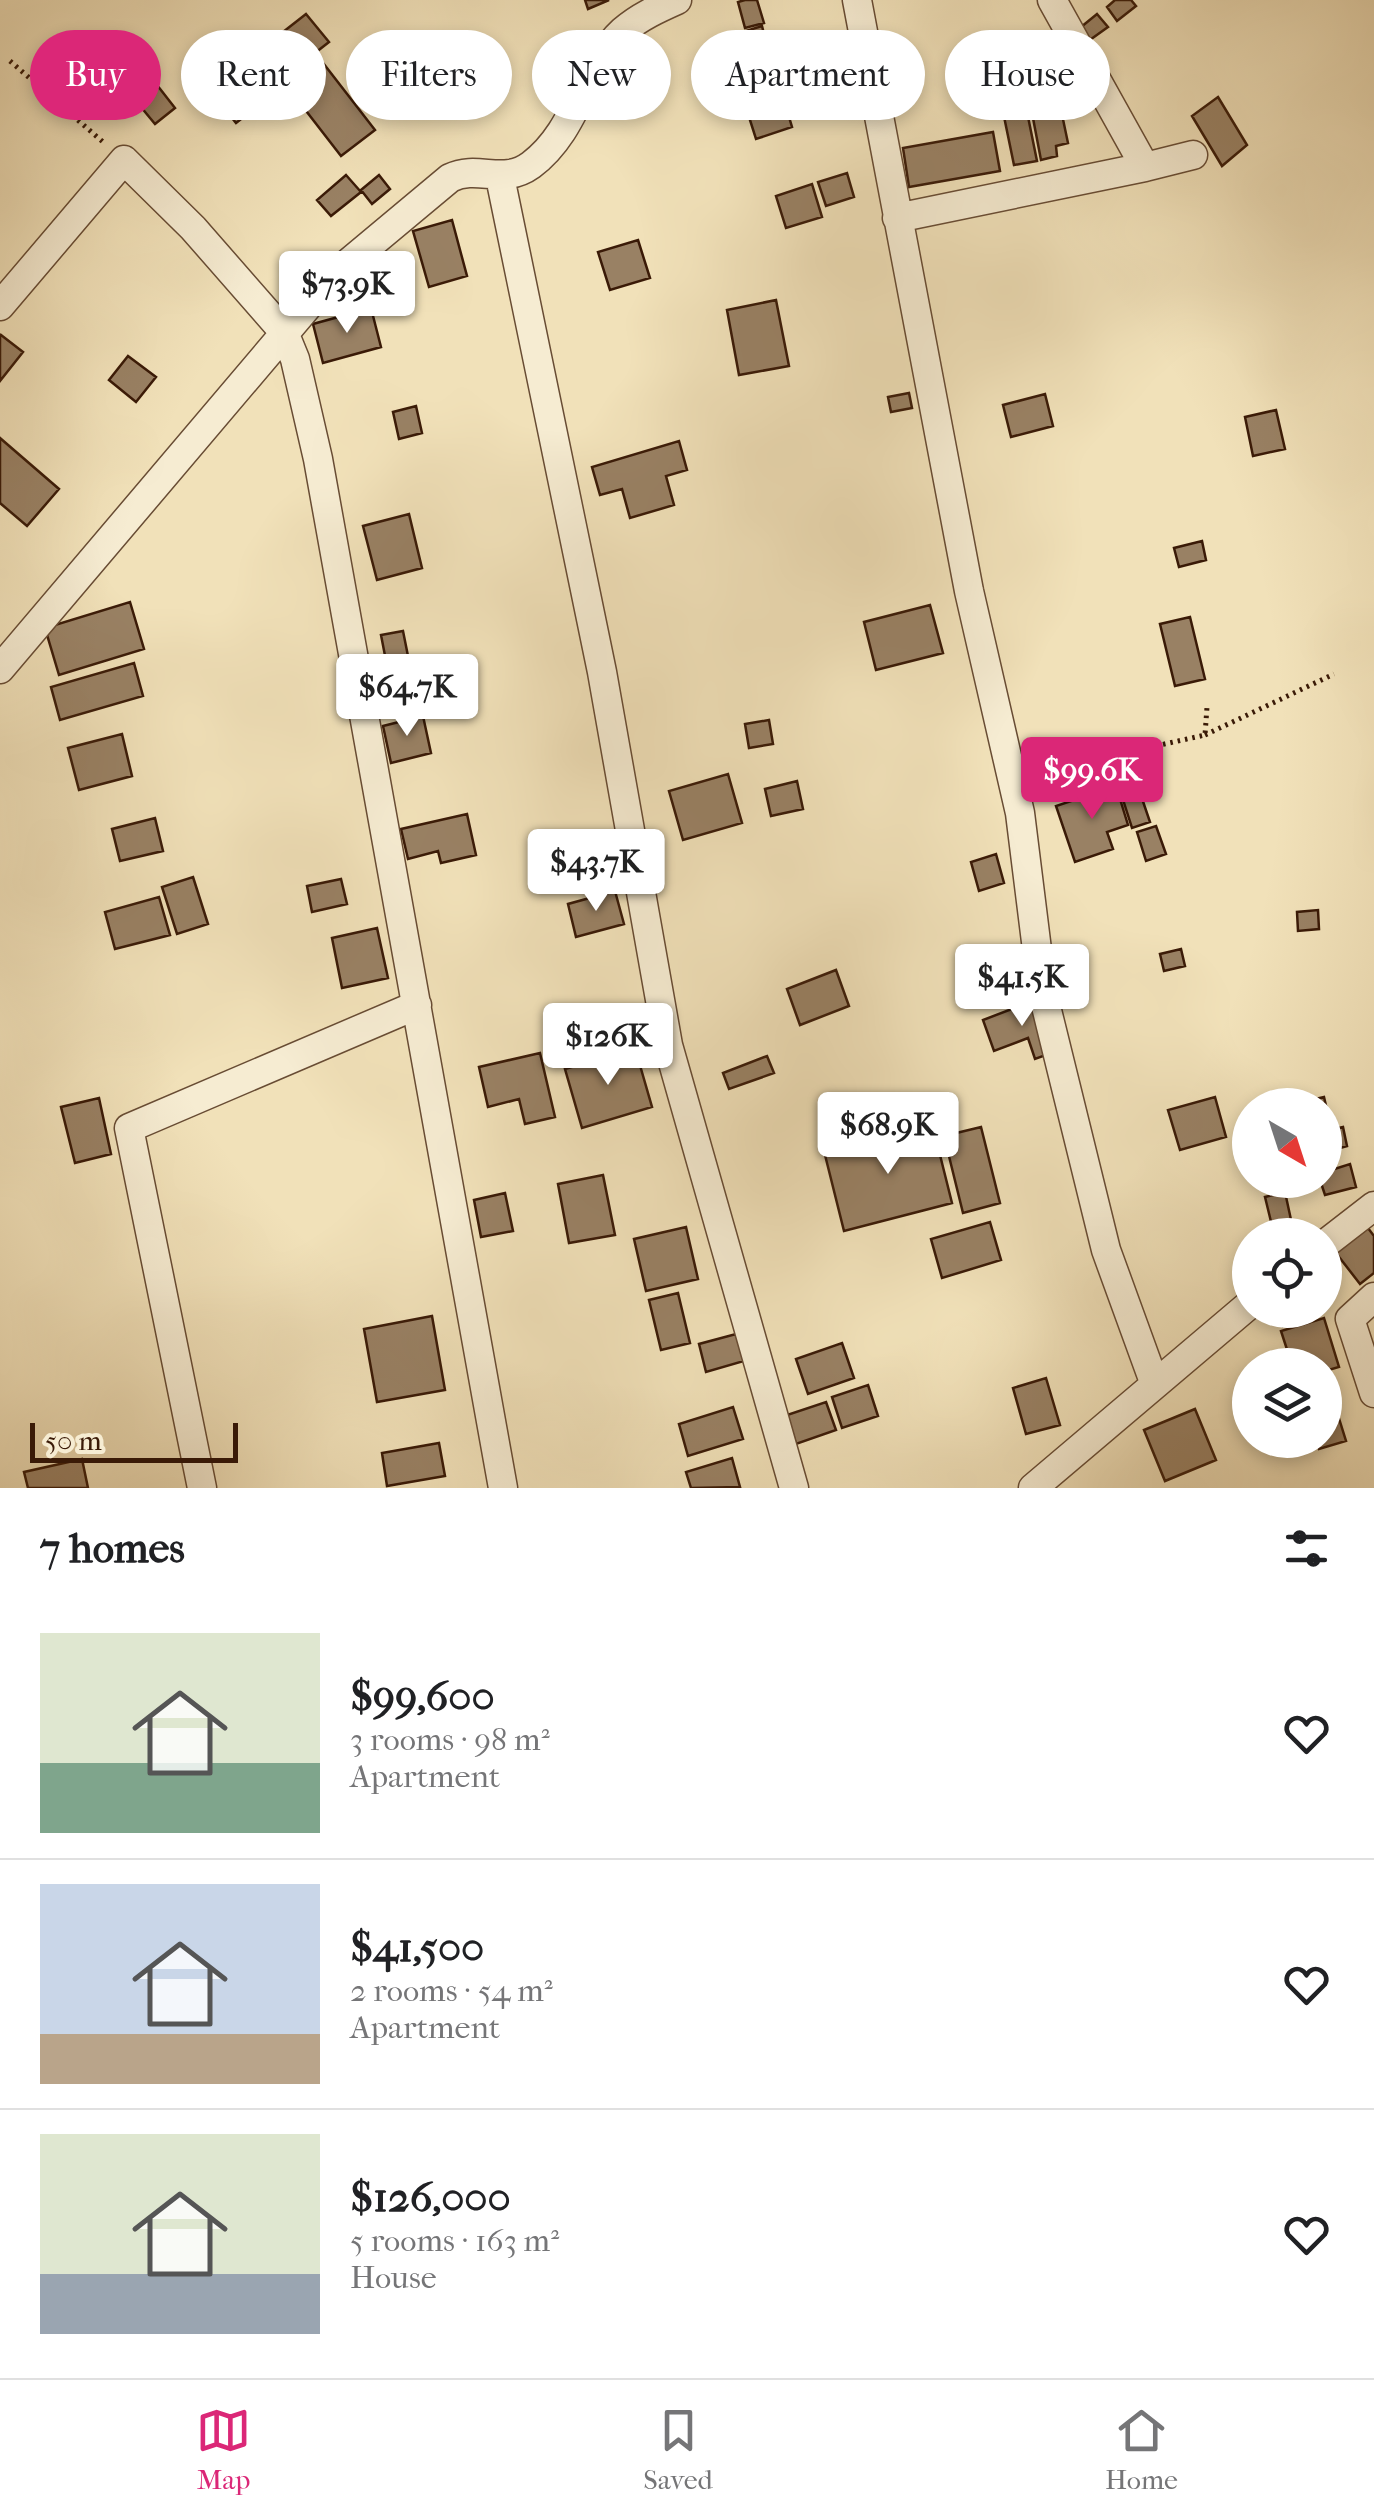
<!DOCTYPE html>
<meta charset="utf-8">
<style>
:root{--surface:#fff;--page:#f2f2f2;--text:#202124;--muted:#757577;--line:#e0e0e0;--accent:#db2777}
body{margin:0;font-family:"IM FELL French Canon",serif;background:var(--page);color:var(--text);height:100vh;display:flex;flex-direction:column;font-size:38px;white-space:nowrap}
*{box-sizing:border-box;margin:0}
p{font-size:32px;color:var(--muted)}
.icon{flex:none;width:55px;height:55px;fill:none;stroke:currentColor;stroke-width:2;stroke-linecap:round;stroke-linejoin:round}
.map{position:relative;height:1488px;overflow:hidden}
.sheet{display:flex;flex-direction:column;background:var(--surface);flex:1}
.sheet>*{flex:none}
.guide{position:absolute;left:30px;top:30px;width:1315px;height:90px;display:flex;gap:20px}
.needle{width:65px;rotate:141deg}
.buttons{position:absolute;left:1232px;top:1088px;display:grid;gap:20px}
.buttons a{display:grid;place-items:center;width:110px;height:110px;border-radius:50%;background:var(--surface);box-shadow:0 5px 15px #0003;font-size:50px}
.scale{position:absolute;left:30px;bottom:25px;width:208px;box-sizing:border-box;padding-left:10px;border:5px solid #3a1a07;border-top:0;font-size:28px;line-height:35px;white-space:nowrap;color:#3a1a07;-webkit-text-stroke:8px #f6ecd2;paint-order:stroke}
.price{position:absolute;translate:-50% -85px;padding:0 22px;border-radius:10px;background:#fff;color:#222;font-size:32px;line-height:65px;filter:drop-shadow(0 2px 5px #0008)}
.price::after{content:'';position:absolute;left:50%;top:60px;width:30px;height:22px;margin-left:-15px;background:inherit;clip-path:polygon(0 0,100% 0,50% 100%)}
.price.current{background:var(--accent);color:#fff}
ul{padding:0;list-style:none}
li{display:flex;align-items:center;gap:30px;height:250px;padding:0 40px}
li+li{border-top:2px solid var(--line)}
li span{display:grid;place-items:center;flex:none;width:280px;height:200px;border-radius:0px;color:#555}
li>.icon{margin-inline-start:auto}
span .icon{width:120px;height:120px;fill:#fffc;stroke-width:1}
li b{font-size:42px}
h2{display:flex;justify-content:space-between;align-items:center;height:120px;padding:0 40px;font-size:42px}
.tag{padding:0 35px;border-radius:45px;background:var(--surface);box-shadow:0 5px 15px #0003;font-size:35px;line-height:90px}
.tag.current{background:var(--accent);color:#fff}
.menu{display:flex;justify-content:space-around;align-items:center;height:140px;border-top:2px solid var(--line);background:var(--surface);font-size:28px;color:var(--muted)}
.menu a{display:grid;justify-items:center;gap:5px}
.menu .current{color:var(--accent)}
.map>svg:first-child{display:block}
.building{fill:#998164;stroke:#3a1a07;stroke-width:2.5}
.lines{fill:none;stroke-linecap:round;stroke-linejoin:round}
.minor-casing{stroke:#684c34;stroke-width:31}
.path{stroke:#3a1a07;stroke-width:5;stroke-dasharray:2.5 5;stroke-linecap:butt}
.minor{stroke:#f6ecd2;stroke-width:28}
</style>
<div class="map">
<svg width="1374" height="1488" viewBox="0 0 1374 1488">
<rect width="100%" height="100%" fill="#f1e1b9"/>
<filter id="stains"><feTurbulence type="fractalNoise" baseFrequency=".002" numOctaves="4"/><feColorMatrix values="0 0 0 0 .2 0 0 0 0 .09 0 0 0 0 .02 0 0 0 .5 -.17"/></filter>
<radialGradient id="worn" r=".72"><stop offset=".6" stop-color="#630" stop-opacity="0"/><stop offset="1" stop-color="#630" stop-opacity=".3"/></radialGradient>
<!-- building -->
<path class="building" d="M585 0H609L588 9Z
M745 0H757L764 23 745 28 738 2Z
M1115 0H1131L1136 6 1117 21 1107 7Z
M306 14 329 42 292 71 269 43Z
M1097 14 1108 27 1080 47 1075 32Z
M762 26 766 42 743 48 739 33Z
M320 59 375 130 341 156 286 85Z
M241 63 268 98 236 123 209 89Z
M157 85 175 108 155 124 136 101Z
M1056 86 1068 143 1056 146 1057 156 1041 160 1028 92Z
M780 87 792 127 756 139 743 98Z
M1024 97 1037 161 1014 165 1001 102Z
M1218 97 1247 145 1222 166 1192 116Z
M993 132 1000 171 909 187 903 148Z
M847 173 854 197 826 206 818 182Z
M346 175 361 192 331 216 317 200Z
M379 175 390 189 372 204 361 190Z
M812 184 822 217 786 228 776 196Z
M452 220 467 276 429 287 413 231Z
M638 240 650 278 610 290 598 252Z
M776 300 789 366 739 375 727 310Z
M371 308 381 347 323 363 313 324Z
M1 335 23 352 0 381V337Z
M128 356 156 377 136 402 109 380Z
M909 393 912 408 891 412 888 397Z
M1045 394 1053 426 1011 437 1003 405Z
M416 406 422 433 399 439 393 412Z
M1276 410 1285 449 1253 456 1245 417Z
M0 438 59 489 27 526 0 503Z
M679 441 687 470 666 476 674 505 630 518 622 489 600 495 592 467Z
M409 514 422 568 377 580 363 526Z
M1202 541 1206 560 1179 567 1174 548Z
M130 602 144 649 59 675 45 628Z
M930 605 943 653 876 670 864 622Z
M1190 617 1205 679 1175 686 1160 624Z
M403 631 409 661 387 666 381 635Z
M134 663 143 696 60 720 51 687Z
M423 716 431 753 391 763 383 726Z
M769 720 773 744 749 748 745 724Z
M122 734 132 776 79 790 68 748Z
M728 774 742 823 683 840 669 791Z
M1134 775 1150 822 1132 828 1117 781Z
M797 781 803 809 771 816 765 789Z
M1116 786 1128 825 1107 832 1113 849 1075 862 1056 806Z
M467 814 476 855 441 863 438 851 408 859 401 829Z
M155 818 163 851 120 861 112 829Z
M1156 826 1166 854 1146 861 1137 832Z
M996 854 1004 883 979 891 971 862Z
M193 877 208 924 177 934 162 887Z
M341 879 347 904 312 912 307 886Z
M615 891 624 924 576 937 568 904Z
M159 897 170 935 115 949 105 912Z
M1318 910 1319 929 1298 931 1297 912Z
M377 928 388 978 342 988 332 938Z
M1181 949 1185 966 1164 971 1160 954Z
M836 970 849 1006 800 1025 787 989Z
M1038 999 1057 1051 1035 1059 1028 1038 994 1051 983 1020Z
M635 1048 652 1107 582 1128 565 1069Z
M540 1053 555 1117 525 1124 519 1099 488 1107 479 1067Z
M767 1056 774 1073 729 1089 723 1073Z
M1215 1097 1226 1137 1180 1150 1168 1110Z
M1324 1097 1330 1123 1325 1125V1105H1289Z
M99 1098 111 1154 75 1163 61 1107Z
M932 1123 952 1203 844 1231 824 1151Z
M981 1127 1000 1203 963 1213 944 1136Z
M1343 1127 1347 1146 1325 1152V1131Z
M1350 1164 1356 1187 1325 1195 1320 1180H1325V1172Z
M603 1175 615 1235 569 1243 558 1184Z
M1285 1192 1293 1229 1274 1234 1265 1197Z
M505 1193 513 1231 481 1237 474 1200Z
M1362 1220 1374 1236V1273L1360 1284 1329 1244Z
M990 1222 1001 1260 942 1278 931 1239Z
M686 1227 698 1279 646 1291 634 1239Z
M678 1293 690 1343 661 1350 649 1300Z
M1278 1310H1296L1299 1321 1283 1326Z
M432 1316 445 1390 377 1402 364 1329Z
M1324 1318 1339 1367 1325 1371V1365H1292L1281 1331Z
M736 1334 744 1361 706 1372 699 1344Z
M842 1343 854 1378 808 1394 796 1359Z
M1046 1378 1060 1425 1026 1434 1013 1388Z
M868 1385 878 1416 842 1428 832 1397Z
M826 1402 836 1430 796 1444 787 1415Z
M733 1407 743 1439 688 1456 679 1424Z
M1195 1409 1216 1460 1165 1481 1144 1430Z
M1337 1412 1346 1441 1319 1449 1316 1440H1325V1416Z
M439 1443 445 1476 387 1486 382 1453Z
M732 1458 740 1487 691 1488 686 1472Z
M82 1459 88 1488H28L24 1472Z"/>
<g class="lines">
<defs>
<path id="minor" d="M857 0 969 591 1020 813 1042 990 1106 1250 1154 1382
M1145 167 1193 155
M500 177 602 672 668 1045 794 1488
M897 218 1145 167 1052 0
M0 306 124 160 193 228 284 332 295 359 318 459 503 1488
M0 669 335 274 450 178C479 164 502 186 531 165 578 130 583 68 623 31 639 17 659 8 677 0
M1325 1244 1374 1206
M1374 1297 1350 1319 1374 1393
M202 1488 129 1128 417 1005
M1033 1488 1250 1304"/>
</defs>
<!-- minor casing -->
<use href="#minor" class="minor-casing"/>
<!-- path -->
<path class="path" d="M10 61 103 142
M1205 735 1334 674
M1044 790 1160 745 1205 735 1207 707"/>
<!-- minor -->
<use href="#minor" class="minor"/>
</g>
<rect width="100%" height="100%" filter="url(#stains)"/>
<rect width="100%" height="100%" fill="url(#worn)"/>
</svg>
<div class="buttons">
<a><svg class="needle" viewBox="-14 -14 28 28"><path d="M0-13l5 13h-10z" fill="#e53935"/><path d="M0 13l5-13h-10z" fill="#757577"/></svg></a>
<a><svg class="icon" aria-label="locate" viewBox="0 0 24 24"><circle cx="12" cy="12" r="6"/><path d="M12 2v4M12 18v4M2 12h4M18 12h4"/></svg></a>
<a><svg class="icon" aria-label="layers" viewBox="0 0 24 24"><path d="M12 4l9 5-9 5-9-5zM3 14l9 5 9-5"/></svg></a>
</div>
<div class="scale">50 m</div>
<b class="price" style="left:347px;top:336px">$73.9K</b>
<b class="price" style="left:407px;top:739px">$64.7K</b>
<b class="price current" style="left:1092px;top:822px">$99.6K</b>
<b class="price" style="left:596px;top:914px">$43.7K</b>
<b class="price" style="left:1022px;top:1029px">$41.5K</b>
<b class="price" style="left:608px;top:1088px">$126K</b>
<b class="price" style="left:888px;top:1177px">$68.9K</b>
<div class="guide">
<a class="tag current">Buy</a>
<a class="tag">Rent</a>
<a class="tag">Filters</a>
<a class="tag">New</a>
<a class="tag">Apartment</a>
<a class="tag">House</a>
</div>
</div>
<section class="sheet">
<h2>7 homes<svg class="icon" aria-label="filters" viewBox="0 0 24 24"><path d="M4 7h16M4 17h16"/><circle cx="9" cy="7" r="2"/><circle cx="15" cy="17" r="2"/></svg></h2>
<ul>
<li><span style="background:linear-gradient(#dfe7d0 65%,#7fa58c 0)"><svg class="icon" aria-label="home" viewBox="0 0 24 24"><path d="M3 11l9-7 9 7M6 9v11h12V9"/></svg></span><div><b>$99,600</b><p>3 rooms · 98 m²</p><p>Apartment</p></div><svg class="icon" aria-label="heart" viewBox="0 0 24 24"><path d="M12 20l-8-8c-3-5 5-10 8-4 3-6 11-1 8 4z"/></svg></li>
<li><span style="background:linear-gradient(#c9d6e8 75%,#b9a48a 0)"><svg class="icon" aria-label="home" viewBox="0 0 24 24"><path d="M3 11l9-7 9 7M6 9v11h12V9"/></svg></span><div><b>$41,500</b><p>2 rooms · 54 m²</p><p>Apartment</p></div><svg class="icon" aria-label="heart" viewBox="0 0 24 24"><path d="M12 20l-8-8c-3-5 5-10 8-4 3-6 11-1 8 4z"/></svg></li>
<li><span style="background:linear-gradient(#dfe7d0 70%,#9aa5b1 0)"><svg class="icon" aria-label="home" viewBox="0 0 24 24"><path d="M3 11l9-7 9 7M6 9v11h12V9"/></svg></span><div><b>$126,000</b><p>5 rooms · 163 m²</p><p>House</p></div><svg class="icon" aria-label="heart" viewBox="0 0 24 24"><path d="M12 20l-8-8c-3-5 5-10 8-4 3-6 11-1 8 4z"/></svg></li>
</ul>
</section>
<nav class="menu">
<a class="current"><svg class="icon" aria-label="map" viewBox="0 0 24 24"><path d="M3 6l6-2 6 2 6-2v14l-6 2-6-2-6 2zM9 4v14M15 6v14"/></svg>Map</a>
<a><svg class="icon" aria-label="saved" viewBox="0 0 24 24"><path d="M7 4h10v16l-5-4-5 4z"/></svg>Saved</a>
<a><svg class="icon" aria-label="home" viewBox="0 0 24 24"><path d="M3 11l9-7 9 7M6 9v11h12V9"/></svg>Home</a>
</nav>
